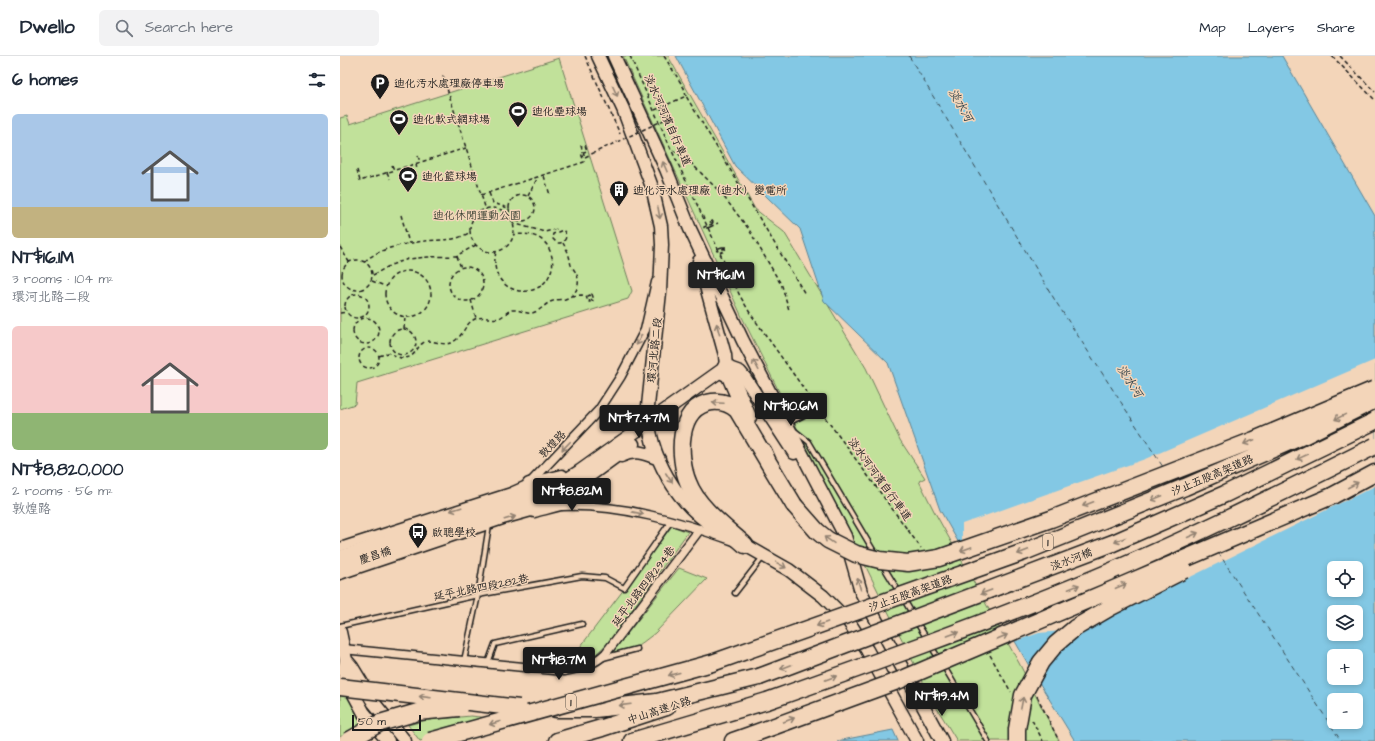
<!DOCTYPE html>
<meta charset="utf-8">
<style>
:root{--surface:#fff;--page:#f2f2f3;--text:#1f2937;--muted:#747a83;--line:#e0e1e3;--accent:#1c1c1c}
body{margin:0;font-family:"Architects Daughter","LXGW WenKai TC",sans-serif;background:var(--page);color:var(--text);height:100vh;display:flex;flex-direction:column;font-size:15px;white-space:nowrap}
*{box-sizing:border-box;margin:0}
p{font-size:13px;color:var(--muted)}
.icon{flex:none;width:22px;height:22px;fill:none;stroke:currentColor;stroke-width:2;stroke-linecap:round;stroke-linejoin:round}
.map{position:relative;flex:1;overflow:hidden}
.details{display:flex;flex-direction:column;background:var(--surface);width:340px}
.details>*{flex:none}
.fabs{position:absolute;left:987px;top:505px;display:grid;gap:8px}
.fabs a{display:grid;place-items:center;width:36px;height:36px;border-radius:6px;background:var(--surface);box-shadow:0 2px 6px #0003;font-size:20px}
.scale{position:absolute;left:12px;bottom:10px;width:69px;box-sizing:border-box;padding-left:4px;border:2px solid #1c1c1c;border-top:0;font-size:11px;line-height:14px;white-space:nowrap;color:#1c1c1c;-webkit-text-stroke:3px #f3d5b9;paint-order:stroke}
.price{position:absolute;translate:-50% -34px;padding:0 9px;border-radius:4px;background:var(--accent);color:#fff;font-size:13px;line-height:26px;filter:drop-shadow(0 1px 2px #0008)}
.price::after{content:'';position:absolute;left:50%;top:24px;width:12px;height:9px;margin-left:-6px;background:inherit;clip-path:polygon(0 0,100% 0,50% 100%)}
.price.on{background:#222;color:#fff}
ul{padding:0;list-style:none}
li{display:grid;align-content:center;gap:8px;height:212px;padding:0 12px}
li span{display:grid;place-items:center;height:124px;border-radius:6px;color:#555}
li>.icon{margin-inline-start:auto}
span .icon{width:72px;height:72px;fill:#fffc;stroke-width:1}
li b{font-size:17px}
h2{display:flex;justify-content:space-between;align-items:center;height:48px;padding:0 12px;font-size:17px}
header{display:flex;align-items:center;gap:24px;box-sizing:border-box;height:56px;padding:0 20px;background:var(--surface);border-bottom:1px solid var(--line)}
header strong{font-size:19px}
nav{display:flex;gap:22px;margin-inline-start:auto;font-size:14px}
.search{width:280px;height:36px;background:var(--page);display:flex;align-items:center;gap:10px;box-sizing:border-box;padding:0 14px;border-radius:6px;color:var(--muted);font-size:15px}
main{display:flex;flex:1;min-height:0}
.map>svg:first-child{display:block}
.green{fill:#c1e19a;stroke:#6e7e5b}
.water{fill:#83c8e4;stroke:#5a8394;fill-rule:evenodd}
.pier{fill:#f3d5b9}
.lines{fill:none;stroke-linecap:round;stroke-linejoin:round}
.ferry{stroke:#36474e;stroke-width:1;stroke-dasharray:5 4;stroke-linecap:butt}
.lane-casing{stroke:#1c1c1c;stroke-width:7}
.street-casing{stroke:#1c1c1c;stroke-width:11}
.secondary-casing{stroke:#1c1c1c;stroke-width:15}
.highway-casing{stroke:#1c1c1c;stroke-width:19}
.path{stroke:#1c1c1c;stroke-width:1.5;stroke-dasharray:4 3;stroke-linecap:butt}
.lane{stroke:#f3d5b9;stroke-width:4}
.street{stroke:#f3d5b9;stroke-width:8}
.secondary{stroke:#f3d5b9;stroke-width:12}
.highway{stroke:#f3d5b9;stroke-width:16}
.highway-bridge-casing{stroke:#1c1c1c;stroke-width:19;stroke-linecap:butt}
.path-bridge{stroke:#1c1c1c;stroke-width:1.5;stroke-dasharray:4 3;stroke-linecap:butt}
.highway-bridge{stroke:#f3d5b9;stroke-width:16}
.oneway{stroke:#928272}
.labels{text-anchor:middle;stroke-width:3;stroke-linejoin:round;paint-order:stroke}
.shield{fill:#f3d5b9;stroke:#5c544b;stroke-width:1}
.shield-label{font-size:10px;font-weight:bold;fill:#1c1c1c}
.poi-label{font-size:11px;fill:#1c1c1c;stroke:#f3d5b9;text-anchor:start}
.street-label{font-size:11px;fill:#1c1c1c;stroke:#f3d5b9}
.park-label{font-size:11px;fill:#3d4335;stroke:#f3d5b9}
.water-label{font-size:12px;font-style:italic;fill:#36474e;stroke:#f3d5b9}
</style>
<header>
<strong>Dwello</strong>
<div class="search"><svg class="icon" aria-label="search" viewBox="0 0 24 24"><circle cx="10" cy="10" r="6"/><path d="M15 15l6 6"/></svg>Search here</div>
<nav><a>Map</a><a>Layers</a><a>Share</a></nav>
</header>
<main>
<section class="details">
<h2>6 homes<svg class="icon" aria-label="filters" viewBox="0 0 24 24"><path d="M4 7h16M4 17h16"/><circle cx="9" cy="7" r="2"/><circle cx="15" cy="17" r="2"/></svg></h2>
<ul>
<li><span style="background:linear-gradient(#a9c7e8 75%,#c2b280 0)"><svg class="icon" aria-label="home" viewBox="0 0 24 24"><path d="M3 11l9-7 9 7M6 9v11h12V9"/></svg></span><div><b>NT$16.1M</b><p>3 rooms · 104 m²</p><p>環河北路二段</p></div></li>
<li><span style="background:linear-gradient(#f6c9c9 70%,#8fb573 0)"><svg class="icon" aria-label="home" viewBox="0 0 24 24"><path d="M3 11l9-7 9 7M6 9v11h12V9"/></svg></span><div><b>NT$8,820,000</b><p>2 rooms · 56 m²</p><p>敦煌路</p></div></li>
</ul>
</section>
<div class="map">
<svg width="1035" height="685" viewBox="0 0 1035 685">
<rect width="100%" height="100%" fill="#f3d5b9"/>
<filter id="ink" filterUnits="userSpaceOnUse"><feTurbulence type="fractalNoise" baseFrequency=".025" numOctaves="2"/><feDisplacementMap in="SourceGraphic" scale="8" xChannelSelector="R" yChannelSelector="G"/><feConvolveMatrix kernelMatrix="1 2 1 2 8 2 1 2 1" color-interpolation-filters="sRGB"/></filter>
<g filter="url(#ink)">
<!-- green -->
<path class="green" d="M283 0H328L415 153 444 176 526 312 560 384 585 422 579 425 594 455 679 607 719 685H617L592 644 401 259Z
M219 2 292 235 288 243 17 327 15 348 0 353V62L7 60 10 68Z
M332 470 348 476 268 587 246 607 231 603Z
M339 512 367 523 315 577 298 590 272 597Z
M0 637 8 638 21 669 0 681Z
M131 660 158 663 80 685 68 669 87 664Z"/>
<!-- water -->
<path class="water" d="M336 0H942L1035 160V685H735L692 615 600 454 548 307 484 245 460 173 395 110ZM994 512H1016V534H994ZM994 556H1016V578H994ZM994 600H1016V622H994ZM994 644H1016V666H994Z
M553 674 558 685H497Z"/>
<!-- pier -->
<path class="pier" d="M1035 304V430L745 573 699 577 673 586 621 494 622 493V468L805 403Z"/>
<g class="lines">
<!-- ferry -->
<path class="ferry" d="M569 0 716 246 823 411
M842 440 846 446
M854 459 860 468
M878 496 1001 685"/>
<defs>
<path id="lane" d="M448 367 478 352
M455 375 469 386 536 499
M542 508 559 536
M395 537 423 501
M563 542 573 559
M576 565 587 583
M0 570 138 539 242 520 265 522 284 532 331 465
M591 590 599 603
M263 602 297 593
M124 605 138 539 149 469
M148 607 155 588 242 568
M603 609 648 685"/>
<path id="street" d="M222 450C281 448 338 465 394 485
M0 491 171 436 189 428 259 354 281 320 305 274 316 226
M0 519 163 464 199 454
M3 593 224 615C240 612 254 609 266 597L360 473"/>
<path id="secondary" d="M258 0 283 53 312 131 321 170 322 189 320 236 308 350C307 399 337 449 379 474
M274 0 326 113 350 173 403 285 505 480 521 536 602 685
M359 205 385 299 386 311 384 318
M281 400C296 393 304 397 319 403
M189 428 222 420
M194 455C204 452 230 447 237 441 241 437 243 428 245 423
M398 485 449 514 483 540 509 566 527 594 577 685
M0 501 218 429 240 415 386 311 400 316 405 322 454 397
M0 510 223 437 234 431 293 388
M0 576 6 604 4 615 6 624 24 657 48 685
M6 604 12 611 34 647 65 685"/>
<path id="highway" d="M386 311 408 361
M423 395 428 406 454 449
M992 440 1035 417
M405 489C386 472 357 451 348 426 338 402 336 350 372 346 381 345 389 347 397 354L428 406
M216 653H255L317 646 419 621
M217 685 262 672 327 651
M292 685 427 645
M393 685 413 678"/>
</defs>
<!-- lane casing -->
<use href="#lane" class="lane-casing"/>
<!-- street casing -->
<use href="#street" class="street-casing"/>
<!-- secondary casing -->
<use href="#secondary" class="secondary-casing"/>
<!-- highway casing -->
<use href="#highway" class="highway-casing"/>
<!-- path -->
<path class="path" d="M245 0 280 78
M290 0 331 93 400 240 410 257 474 347
M324 0 344 32 346 40
M992 0 1035 44
M1000 0 1035 36
M103 20 146 154
M315 54 346 40 465 238
M324 60 321 53 323 52 326 63
M333 94 351 107 380 136 408 172 442 230 449 254
M78 100 80 106
M76 108 77 114
M52 109 54 114
M17 114 20 125 126 92
M47 116 50 123
M204 120 210 139
M149 137 153 147 168 152
M169 152a13 13 0 1 1 26 0a13 13 0 1 1-26 0Z
M141 139 244 106 241 97 247 95 245 89 241 90 245 101
M188 140 198 121
M130 174a22 22 0 1 1 44 0a22 22 0 1 1-44 0Z
M61 159 69 187
M371 165 373 166 372 168 370 167Z
M172 167 205 176 217 173 218 176 223 174C229 180 225 188 217 187L212 182 213 178 218 176
M370 171 378 167
M0 191 9 206
M382 191H389
M156 196C146 239 203 250 212 212 214 204 211 196 207 189 198 178 186 177 173 179
M380 197 386 194 384 192 383 194 385 195
M117 200 121 212
M2 219a15 15 0 1 1 30 0a15 15 0 1 1-30 0Z
M25 206C28 201 33 200 37 197 52 190 69 187 85 185 102 183 115 186 130 176
M109 228a17 17 0 1 1 34 0a17 17 0 1 1-34 0Z
M45 238a23 23 0 1 1 46 0a23 23 0 1 1-46 0Z
M33 219 51 209 68 203 88 201 116 200 136 189
M32 225 45 230
M5 250a12 12 0 1 1 24 0a12 12 0 1 1-24 0Z
M232 240 242 239 246 240 248 246H250L248 240 250 239 252 245 254 244 252 238H253
M131 244 136 262
M0 257 7 256
M13 275a13 13 0 1 1 26 0a13 13 0 1 1-26 0Z
M64 273 65 261
M50 286a13 13 0 1 1 26 0a13 13 0 1 1-26 0Z
M19 302a10 10 0 1 1 20 0a10 10 0 1 1-20 0Z
M39 300 48 297C54 298 59 303 65 302 76 301 76 291 83 287 92 280 104 295 117 283 125 276 126 265 138 262 145 260 152 264 159 262 165 260 168 253 174 254 181 254 186 258 192 257 201 255 205 247 213 245 217 243 221 244 225 243 235 240 241 230 237 219 236 216 233 213 231 209 230 206 230 203 229 200 228 195 225 191 223 187
M481 356 581 492
M650 599 671 636
M697 640 719 685
M692 664 703 685"/>
<!-- lane -->
<use href="#lane" class="lane"/>
<!-- street -->
<use href="#street" class="street"/>
<!-- secondary -->
<use href="#secondary" class="secondary"/>
<!-- highway -->
<use href="#highway" class="highway"/>
<defs>
<path id="highway-bridge" d="M454 449 477 475 488 484 516 498 540 504 568 507 599 502 711 463 914 384 1035 333
M419 621 773 487 885 438 1035 365
M0 631 179 652
M427 645C531 608 635 571 738 529 839 488 937 439 1035 390
M413 678 560 624 992 440
M8 685 40 667 78 656 119 652
M90 685 372 607 684 496 845 431 963 380 1035 344
M677 685V673L683 639 701 606 716 588 735 572 771 551 844 514"/>
</defs>
<!-- highway-bridge casing -->
<use href="#highway-bridge" class="highway-bridge-casing"/>
<!-- path-bridge -->
<path class="path-bridge" d="M245 101 326 63
M370 171 364 173V171L372 168 373 166 371 165
M382 191 376 193 377 195 385 192V195"/>
<!-- highway-bridge -->
<use href="#highway-bridge" class="highway-bridge"/>
</g>
<!-- one-way arrows -->
<defs><path id="oneway-shaft" d="M-6 0H5M1.5-3L5.5 0L1.5 3" fill="none" stroke-width="1.6" stroke-linecap="round" stroke-linejoin="round"/></defs>
<g class="oneway">
<use href="#oneway-shaft" transform="translate(275 35) rotate(65)"/>
<use href="#oneway-shaft" transform="translate(325 111) rotate(-114)"/>
<use href="#oneway-shaft" transform="translate(319 157) rotate(80)"/>
<use href="#oneway-shaft" transform="translate(378 273) rotate(-105)"/>
<use href="#oneway-shaft" transform="translate(299 284) rotate(117)"/>
<use href="#oneway-shaft" transform="translate(416 309) rotate(-118)"/>
<use href="#oneway-shaft" transform="translate(378 347) rotate(-177)"/>
<use href="#oneway-shaft" transform="translate(1000 361) rotate(154)"/>
<use href="#oneway-shaft" transform="translate(909 386) rotate(159)"/>
<use href="#oneway-shaft" transform="translate(226 390) rotate(134)"/>
<use href="#oneway-shaft" transform="translate(962 401) rotate(155)"/>
<use href="#oneway-shaft" transform="translate(329 422) rotate(57)"/>
<use href="#oneway-shaft" transform="translate(1013 429) rotate(-27)"/>
<use href="#oneway-shaft" transform="translate(817 442) rotate(158)"/>
<use href="#oneway-shaft" transform="translate(748 448) rotate(159)"/>
<use href="#oneway-shaft" transform="translate(116 453) rotate(162)"/>
<use href="#oneway-shaft" transform="translate(298 457) rotate(11)"/>
<use href="#oneway-shaft" transform="translate(170 462) rotate(-16)"/>
<use href="#oneway-shaft" transform="translate(853 479) rotate(-24)"/>
<use href="#oneway-shaft" transform="translate(489 484) rotate(-146)"/>
<use href="#oneway-shaft" transform="translate(780 484) rotate(156)"/>
<use href="#oneway-shaft" transform="translate(626 493) rotate(160)"/>
<use href="#oneway-shaft" transform="translate(683 496) rotate(159)"/>
<use href="#oneway-shaft" transform="translate(441 509) rotate(29)"/>
<use href="#oneway-shaft" transform="translate(519 528) rotate(-106)"/>
<use href="#oneway-shaft" transform="translate(781 530) rotate(-23)"/>
<use href="#oneway-shaft" transform="translate(734 531) rotate(-22)"/>
<use href="#oneway-shaft" transform="translate(646 536) rotate(160)"/>
<use href="#oneway-shaft" transform="translate(482 568) rotate(160)"/>
<use href="#oneway-shaft" transform="translate(613 578) rotate(-20)"/>
<use href="#oneway-shaft" transform="translate(662 581) rotate(-23)"/>
<use href="#oneway-shaft" transform="translate(446 611) rotate(159)"/>
<use href="#oneway-shaft" transform="translate(334 618) rotate(165)"/>
<use href="#oneway-shaft" transform="translate(491 622) rotate(-20)"/>
<use href="#oneway-shaft" transform="translate(85 641) rotate(-173)"/>
<use href="#oneway-shaft" transform="translate(682 647) rotate(-79)"/>
<use href="#oneway-shaft" transform="translate(285 649) rotate(173)"/>
<use href="#oneway-shaft" transform="translate(449 664) rotate(-20)"/>
<use href="#oneway-shaft" transform="translate(155 667) rotate(164)"/>
</g>
</g>
<!-- icons -->
<defs>
<symbol id="parking-pin" viewBox="-11 -11 22 30"><path d="M0 17L-7.5 6A9.5 9.5 0 1 1 7.5 6Z" fill="#1c1c1c" stroke="#f3d5b9"/><path d="M-3.5-5.5H1a3.5 3.5 0 0 1 0 7H-1V5.5H-3.5ZM-1-3.4V-.6H.8a1.4 1.4 0 0 0 0-2.8Z" fill="#fff"/></symbol>
<symbol id="stadium-pin" viewBox="-11 -11 22 30"><path d="M0 17L-7.5 6A9.5 9.5 0 1 1 7.5 6Z" fill="#1c1c1c" stroke="#f3d5b9"/><path d="M0-5a6.5 5 0 1 0 0 10a6.5 5 0 1 0 0-10ZM-3.5-1.8h7v3.6h-7Z" fill="#fff"/></symbol>
<symbol id="building-pin" viewBox="-11 -11 22 30"><path d="M0 17L-7.5 6A9.5 9.5 0 1 1 7.5 6Z" fill="#1c1c1c" stroke="#f3d5b9"/><path d="M-4-6H4V6H1V3H-1V6H-4ZM-2.5-4.3h1.7v1.8h-1.7ZM.8-4.3h1.7v1.8H.8ZM-2.5-1h1.7V.8h-1.7ZM.8-1h1.7V.8H.8Z" fill="#fff"/></symbol>
<symbol id="bus-pin" viewBox="-11 -11 22 30"><path d="M0 17L-7.5 6A9.5 9.5 0 1 1 7.5 6Z" fill="#1c1c1c" stroke="#f3d5b9"/><path d="M-5-6H5V4H4V6H2V4H-2V6H-4V4H-5ZM-3.5-4V0h7V-4ZM-3.5 1.2v1.5H-2V1.2ZM2 1.2v1.5H3.5V1.2Z" fill="#fff"/></symbol>
</defs>
<g fill-rule="evenodd">
<use href="#parking-pin" x="29" y="16" width="22" height="30"/>
<use href="#stadium-pin" x="167" y="44" width="22" height="30"/>
<use href="#stadium-pin" x="48" y="52" width="22" height="30"/>
<use href="#stadium-pin" x="57" y="109" width="22" height="30"/>
<use href="#building-pin" x="268" y="123" width="22" height="30"/>
<use href="#bus-pin" x="67" y="465" width="22" height="30"/>
</g>
<g class="labels">
<!-- shield labels -->
<g class="shield">
<rect x="703" y="478" width="10" height="16" rx="3"/>
<rect x="226" y="638" width="10" height="16" rx="3"/>
</g>
<g class="shield-label">
<text x="708" y="490">1</text>
<text x="231" y="650">1</text>
</g>
<!-- poi labels -->
<g class="poi-label">
<text x="54" y="31">迪化汚水處理廠停車場</text>
<text x="192" y="59">迪化壘球場</text>
<text x="73" y="67">迪化軟式網球場</text>
<text x="82" y="124">迪化籃球場</text>
<text x="293" y="138">迪化污水處理廠（迪水）變電所</text>
<text x="92" y="480">啟聰學校</text>
</g>
<!-- street labels -->
<g class="street-label">
<text transform="translate(328 64) rotate(66)" y="4">淡水河河濱自行車道</text>
<text transform="translate(314 294) rotate(-84)" y="4">環河北路二段</text>
<text transform="translate(212 388) rotate(-46)" y="4">敦煌路</text>
<text transform="translate(872 419) rotate(-23)" y="4">汐止五股高架道路</text>
<text transform="translate(540 423) rotate(54)" y="4">淡水河河濱自行車道</text>
<text transform="translate(35 499) rotate(-18)" y="4">慶昌橋</text>
<text transform="translate(731 503) rotate(-21)" y="4">淡水河橋</text>
<text transform="translate(303 530) rotate(-53)" y="4">延平北路四段294巷</text>
<text transform="translate(141 531) rotate(-11)" y="4">延平北路四段282巷</text>
<text transform="translate(570 537) rotate(-20)" y="4">汐止五股高架道路</text>
<text transform="translate(319 654) rotate(-18)" y="4">中山高速公路</text>
</g>
<!-- park labels -->
<g class="park-label">
<text x="137" y="163">迪化休閒運動公園</text>
</g>
<!-- water labels -->
<g class="water-label">
<text transform="translate(621 49) rotate(60)" y="4">淡水河</text>
<text transform="translate(790 325) rotate(57)" y="4">淡水河</text>
</g>
</g>
</svg>
<div class="fabs">
<a><svg class="icon" aria-label="locate" viewBox="0 0 24 24"><circle cx="12" cy="12" r="6"/><path d="M12 2v4M12 18v4M2 12h4M18 12h4"/></svg></a>
<a><svg class="icon" aria-label="layers" viewBox="0 0 24 24"><path d="M12 4l9 5-9 5-9-5zM3 14l9 5 9-5"/></svg></a>
<a>+</a>
<a>−</a>
</div>
<div class="scale">50 m</div>
<b class="price on" style="left:381px;top:240px">NT$16.1M</b>
<b class="price" style="left:451px;top:371px">NT$10.6M</b>
<b class="price" style="left:299px;top:383px">NT$7.47M</b>
<b class="price" style="left:232px;top:456px">NT$8.82M</b>
<b class="price" style="left:219px;top:625px">NT$18.7M</b>
<b class="price" style="left:602px;top:661px">NT$19.4M</b>
</div>
</main>
